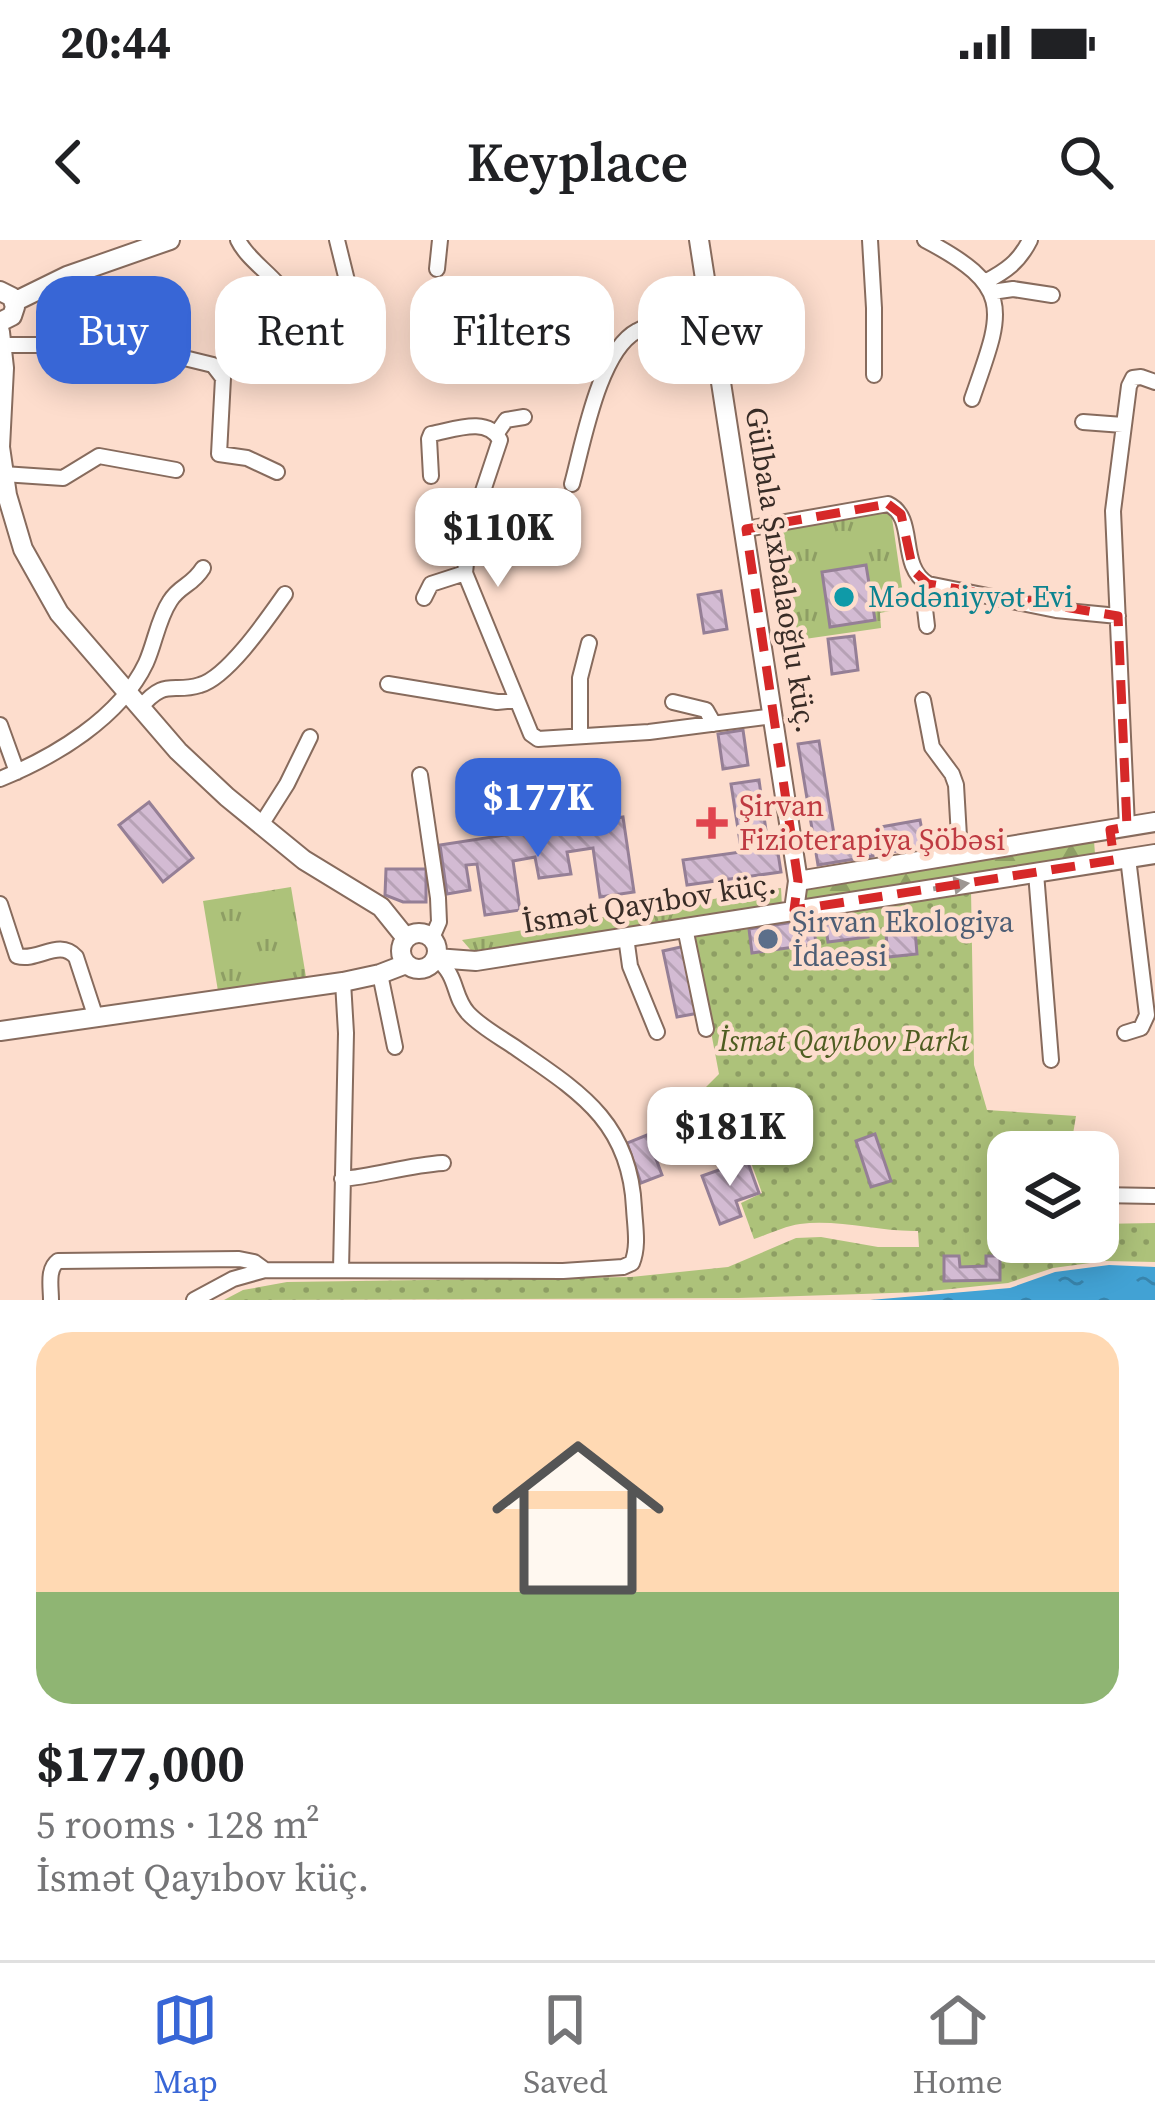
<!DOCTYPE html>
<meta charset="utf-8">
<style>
:root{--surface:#fff;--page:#f2f2f2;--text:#202124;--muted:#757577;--line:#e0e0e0;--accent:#3866d6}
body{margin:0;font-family:"Source Serif 4",serif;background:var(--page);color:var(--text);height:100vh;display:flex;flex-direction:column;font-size:45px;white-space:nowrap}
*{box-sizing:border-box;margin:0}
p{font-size:39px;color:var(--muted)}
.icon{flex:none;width:66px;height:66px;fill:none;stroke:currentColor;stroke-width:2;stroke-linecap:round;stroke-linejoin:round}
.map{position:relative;height:1060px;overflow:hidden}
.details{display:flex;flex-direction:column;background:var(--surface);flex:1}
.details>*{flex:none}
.banner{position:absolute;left:36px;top:36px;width:1083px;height:108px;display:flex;gap:24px}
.controls{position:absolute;left:987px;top:891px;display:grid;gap:24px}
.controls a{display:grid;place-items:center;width:132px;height:132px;border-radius:24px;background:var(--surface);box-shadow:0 6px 30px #0003;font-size:60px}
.price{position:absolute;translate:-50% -102px;padding:0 27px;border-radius:24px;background:#fff;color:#222;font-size:39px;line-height:78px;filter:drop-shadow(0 3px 6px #0008)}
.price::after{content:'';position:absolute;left:50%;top:72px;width:36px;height:27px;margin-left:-18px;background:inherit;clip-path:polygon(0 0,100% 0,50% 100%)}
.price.active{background:var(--accent);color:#fff}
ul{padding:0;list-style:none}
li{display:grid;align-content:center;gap:24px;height:636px;padding:0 36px}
li span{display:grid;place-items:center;height:372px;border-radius:36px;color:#555}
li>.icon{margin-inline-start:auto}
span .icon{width:216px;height:216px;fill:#fffc;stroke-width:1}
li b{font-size:51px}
.chip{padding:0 42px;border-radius:36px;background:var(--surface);box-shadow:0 6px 30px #0003;font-size:42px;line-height:108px}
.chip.active{background:var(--accent);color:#fff}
.status{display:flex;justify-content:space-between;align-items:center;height:84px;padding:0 60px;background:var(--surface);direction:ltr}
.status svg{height:33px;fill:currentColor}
header{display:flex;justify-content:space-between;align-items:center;height:156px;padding:0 36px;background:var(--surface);font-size:54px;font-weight:600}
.menu{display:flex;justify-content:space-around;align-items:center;height:168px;border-top:3px solid var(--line);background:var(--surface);font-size:33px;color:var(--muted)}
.menu a{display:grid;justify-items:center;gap:6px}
.menu .active{color:var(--accent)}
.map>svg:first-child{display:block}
.grass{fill:url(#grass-tufts)}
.forest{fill:url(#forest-firs)}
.park{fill:url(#park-dots)}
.water{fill:url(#water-ripples)}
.building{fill:url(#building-back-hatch);stroke:#957f96;stroke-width:3}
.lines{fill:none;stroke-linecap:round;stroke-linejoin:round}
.minor-casing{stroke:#876b5d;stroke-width:18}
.tertiary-casing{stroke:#876b5d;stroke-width:22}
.minor{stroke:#fff;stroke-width:14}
.tertiary{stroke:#fff;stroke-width:18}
.oneway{fill:#9c9692}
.marked{fill:none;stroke:#d62828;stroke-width:9;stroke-dasharray:24 15;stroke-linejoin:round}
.culture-dot{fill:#0f9aa8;stroke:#fdddcd;stroke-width:4.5}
.health-dot{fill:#e0444e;stroke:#fdddcd;stroke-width:4.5}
.service-dot{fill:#5c6f8a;stroke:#fdddcd;stroke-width:4.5}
.labels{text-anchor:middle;stroke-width:9;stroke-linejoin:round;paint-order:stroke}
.street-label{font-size:30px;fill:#382c26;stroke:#fdddcd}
.culture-label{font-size:30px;fill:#0d838f;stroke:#fdddcd;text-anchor:start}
.health-label{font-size:30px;fill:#be3a42;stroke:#fdddcd;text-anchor:start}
.service-label{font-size:30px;fill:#4e5e75;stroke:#fdddcd;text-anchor:start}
.park-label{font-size:30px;font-style:italic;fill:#4e5d21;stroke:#fdddcd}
</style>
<div class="status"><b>20:44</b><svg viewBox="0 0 49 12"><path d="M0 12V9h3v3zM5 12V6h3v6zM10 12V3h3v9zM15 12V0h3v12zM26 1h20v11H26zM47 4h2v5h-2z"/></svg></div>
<header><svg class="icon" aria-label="back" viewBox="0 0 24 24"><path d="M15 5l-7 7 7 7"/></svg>Keyplace<svg class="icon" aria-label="search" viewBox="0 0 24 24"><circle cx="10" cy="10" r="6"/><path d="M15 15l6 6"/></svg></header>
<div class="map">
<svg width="1155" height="1060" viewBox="0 0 1155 1060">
<defs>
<pattern id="grass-tufts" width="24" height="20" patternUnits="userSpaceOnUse" patternTransform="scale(3)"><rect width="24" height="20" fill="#adc27a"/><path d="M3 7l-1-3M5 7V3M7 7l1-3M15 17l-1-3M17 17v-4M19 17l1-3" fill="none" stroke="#8e9e64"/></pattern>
<pattern id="forest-firs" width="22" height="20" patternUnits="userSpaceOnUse" patternTransform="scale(3)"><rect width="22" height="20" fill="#adc27a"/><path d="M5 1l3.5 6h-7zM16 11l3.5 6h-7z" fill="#8e9e64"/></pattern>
<pattern id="park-dots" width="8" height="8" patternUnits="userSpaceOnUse" patternTransform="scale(3)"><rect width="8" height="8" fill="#adc27a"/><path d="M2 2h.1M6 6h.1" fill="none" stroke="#8e9e64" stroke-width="1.8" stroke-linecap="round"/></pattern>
<pattern id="water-ripples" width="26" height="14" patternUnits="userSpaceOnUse" patternTransform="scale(3)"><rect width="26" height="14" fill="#42a2d4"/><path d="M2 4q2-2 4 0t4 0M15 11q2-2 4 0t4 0" fill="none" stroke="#3884ac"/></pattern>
<pattern id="building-back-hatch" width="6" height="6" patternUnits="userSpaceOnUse" patternTransform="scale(3)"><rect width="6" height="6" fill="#d3bbd3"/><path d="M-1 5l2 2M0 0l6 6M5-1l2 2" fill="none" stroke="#b6a1b5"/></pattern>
</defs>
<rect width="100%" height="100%" fill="#fdddcd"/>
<!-- grass -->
<path class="grass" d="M891 271 905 368 880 373 881 388 784 402 767 291Z
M291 647 306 737 218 751 203 661Z
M781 648 782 666 475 715 462 700Z"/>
<!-- forest -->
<path class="forest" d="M1094 601 1095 614 804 662 806 647Z"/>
<!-- park -->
<path class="park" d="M971 650 974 825 987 870 1076 876 1070 912H1008V1002H1098V984L1155 983V1022L1105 1021 1053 1028 1008 1043 922 1052 738 1058 224 1060 243 1050 287 1042 631 1037 728 1027 796 998 821 997 878 1007H919L918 991C879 992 839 979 800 984 785 986 769 994 754 999L741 963 762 953 736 881 705 848 719 834 692 692Z"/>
<!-- water -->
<path class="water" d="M1109 1025 1155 1027V1060H870L1010 1048 1055 1032Z"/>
<!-- building -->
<path class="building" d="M866 325 875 380 830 387 822 332Z
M721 351 727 389 704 393 698 355Z
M854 396 858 430 832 434 828 399Z
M743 490 748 525 723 529 718 494Z
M819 501 836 607 870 601 873 616 818 625 798 504Z
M759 540 767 598 740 602 731 544Z
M149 562 193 618 163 642 119 585Z
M623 577 634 652 600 657 593 608 567 612 571 634 539 638 535 617 513 621 520 670 485 675 477 624 466 625 470 650 447 654 440 605Z
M920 580 925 606 880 614 875 588Z
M777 607 781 632 687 645 683 620Z
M386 629H426V662H403L385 655Z
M865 676 868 697 828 702 825 681Z
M813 679 816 704 752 713 749 689Z
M915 690 917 714 888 717 886 693Z
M685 706 699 773 677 777 663 711Z
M875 894 891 941 871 947 856 901Z
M647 895 662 935 641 943 627 903Z
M747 920 759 953 736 961 741 976 720 984 702 936Z
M944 1016H959L960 1027 986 1026V1016H1000V1040L944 1041Z"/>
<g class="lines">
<defs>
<path id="minor" d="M238 0C249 23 281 39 288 61 293 78 284 103 282 120
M337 0 353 65
M870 0 874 68V135
M925 0C1017 48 1002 72 972 159
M437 29 440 0
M985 42C1006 31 1019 22 1030 0
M992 52 1013 49 1052 55
M3 105H131L213 125 223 138 219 214 247 218 277 232
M1083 182 1123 185
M497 193 506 180 524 177
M3 234 63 238 99 216 176 230
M431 236 429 199 431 194C454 190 487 176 500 200L469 293 465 333 531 494 538 499 649 492 774 476
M572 244C583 204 599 111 637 91 658 79 687 79 711 76
M746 289 888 264C918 278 897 325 928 344L1056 370 1118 376
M424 358 431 344 465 333
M927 386 925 369 928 344
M388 444 497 462 517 460
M923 460 932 507 952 534 956 545 960 614
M673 462 706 470 714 484
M140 468C166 437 172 454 200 445 228 437 268 378 285 354
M0 485 17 532
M580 496V438L589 403
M420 535 438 658 439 682 432 698
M0 539C54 517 120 478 146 423 155 403 158 379 170 361 180 345 192 346 203 328
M261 585 287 544 310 497
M1127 587 1113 271 1129 146 1133 138 1141 137 1155 142
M1036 633 1051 820
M0 664 17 716C38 722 59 698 76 717L96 778
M685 688 706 789
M626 697 630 726 657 792
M380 734 395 807
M1125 793 1141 788 1147 775 1128 618
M342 939C376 936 408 925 443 923
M1098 955 1155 956
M341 1030 346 793 343 742
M51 1060C51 1047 47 1029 58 1021L239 1019 254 1022 265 1030
M194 1060 233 1039 265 1030 563 1031 623 1027 632 1023C639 1006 635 987 634 968 630 881 578 851 513 806 498 796 480 786 468 773 452 755 459 737 436 718"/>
<path id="tertiary" d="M699 0 798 641 794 670
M0 51 12 57 15 67 12 76 0 82
M14 62 67 36 170 0
M0 92 4 128 0 207 7 255 23 309 59 373 178 511 227 557 304 620 381 667 406 698
M798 641 1155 582
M401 711a18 18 0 1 1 36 0a18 18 0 1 1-36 0Z
M436 718 476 721 1155 614
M0 791 343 742 380 734 406 724"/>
</defs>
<!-- minor casing -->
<use href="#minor" class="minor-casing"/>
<!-- tertiary casing -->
<use href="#tertiary" class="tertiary-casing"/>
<!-- minor -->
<use href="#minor" class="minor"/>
<!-- tertiary -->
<use href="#tertiary" class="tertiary"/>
</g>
<!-- one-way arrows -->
<defs><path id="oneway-solid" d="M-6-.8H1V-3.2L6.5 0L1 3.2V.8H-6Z" transform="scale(3)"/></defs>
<use class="oneway" href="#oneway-solid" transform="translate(951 646) rotate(-9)"/>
<!-- marked area -->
<path class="marked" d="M888 264 901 274 913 330 928 344 1118 376 1127 587 1110 590 1114 620 794 670 798 641 746 289Z"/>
<!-- markers -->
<circle class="culture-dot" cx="844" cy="357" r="12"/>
<path class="health-dot" d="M706 565h12v12h12v12h-12v12h-12v-12h-12v-12h12z"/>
<circle class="service-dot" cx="768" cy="699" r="12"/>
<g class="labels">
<!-- street labels -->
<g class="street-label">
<text transform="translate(781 330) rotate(81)" y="10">Gülbala Şıxbalaoğlu küç.</text>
<text transform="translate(649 663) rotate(-9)" y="10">İsmət Qayıbov küç.</text>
</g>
<!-- culture labels -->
<g class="culture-label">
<text x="868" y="367">Mədəniyyət Evi</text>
</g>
<!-- health labels -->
<g class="health-label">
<text x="739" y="576">Şirvan<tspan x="739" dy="34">Fizioterapiya Şöbəsi</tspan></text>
</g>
<!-- service labels -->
<g class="service-label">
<text x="792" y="692">Şirvan Ekologiya<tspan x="792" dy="34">İdaeəsi</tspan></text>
</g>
<!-- park labels -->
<g class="park-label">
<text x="844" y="811">İsmət Qayıbov Parkı</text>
</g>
</g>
</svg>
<div class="controls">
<a><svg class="icon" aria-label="layers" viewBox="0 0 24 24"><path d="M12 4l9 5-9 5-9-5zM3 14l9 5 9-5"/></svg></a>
</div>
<b class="price" style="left:498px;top:350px">$110K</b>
<b class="price active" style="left:538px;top:620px">$177K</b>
<b class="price" style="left:730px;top:949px">$181K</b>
<div class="banner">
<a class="chip active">Buy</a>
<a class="chip">Rent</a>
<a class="chip">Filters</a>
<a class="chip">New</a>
</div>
</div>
<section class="details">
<ul>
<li><span style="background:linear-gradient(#ffd9b3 70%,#8fb573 0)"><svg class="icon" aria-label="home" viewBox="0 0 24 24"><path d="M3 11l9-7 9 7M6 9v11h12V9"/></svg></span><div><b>$177,000</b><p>5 rooms · 128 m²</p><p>İsmət Qayıbov küç.</p></div></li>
</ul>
</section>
<nav class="menu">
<a class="active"><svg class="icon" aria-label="map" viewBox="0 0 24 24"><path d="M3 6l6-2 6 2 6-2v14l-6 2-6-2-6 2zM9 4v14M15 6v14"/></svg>Map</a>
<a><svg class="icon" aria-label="saved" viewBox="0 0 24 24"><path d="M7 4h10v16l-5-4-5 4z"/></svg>Saved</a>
<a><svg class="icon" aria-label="home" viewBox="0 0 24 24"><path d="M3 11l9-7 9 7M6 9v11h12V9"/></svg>Home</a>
</nav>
